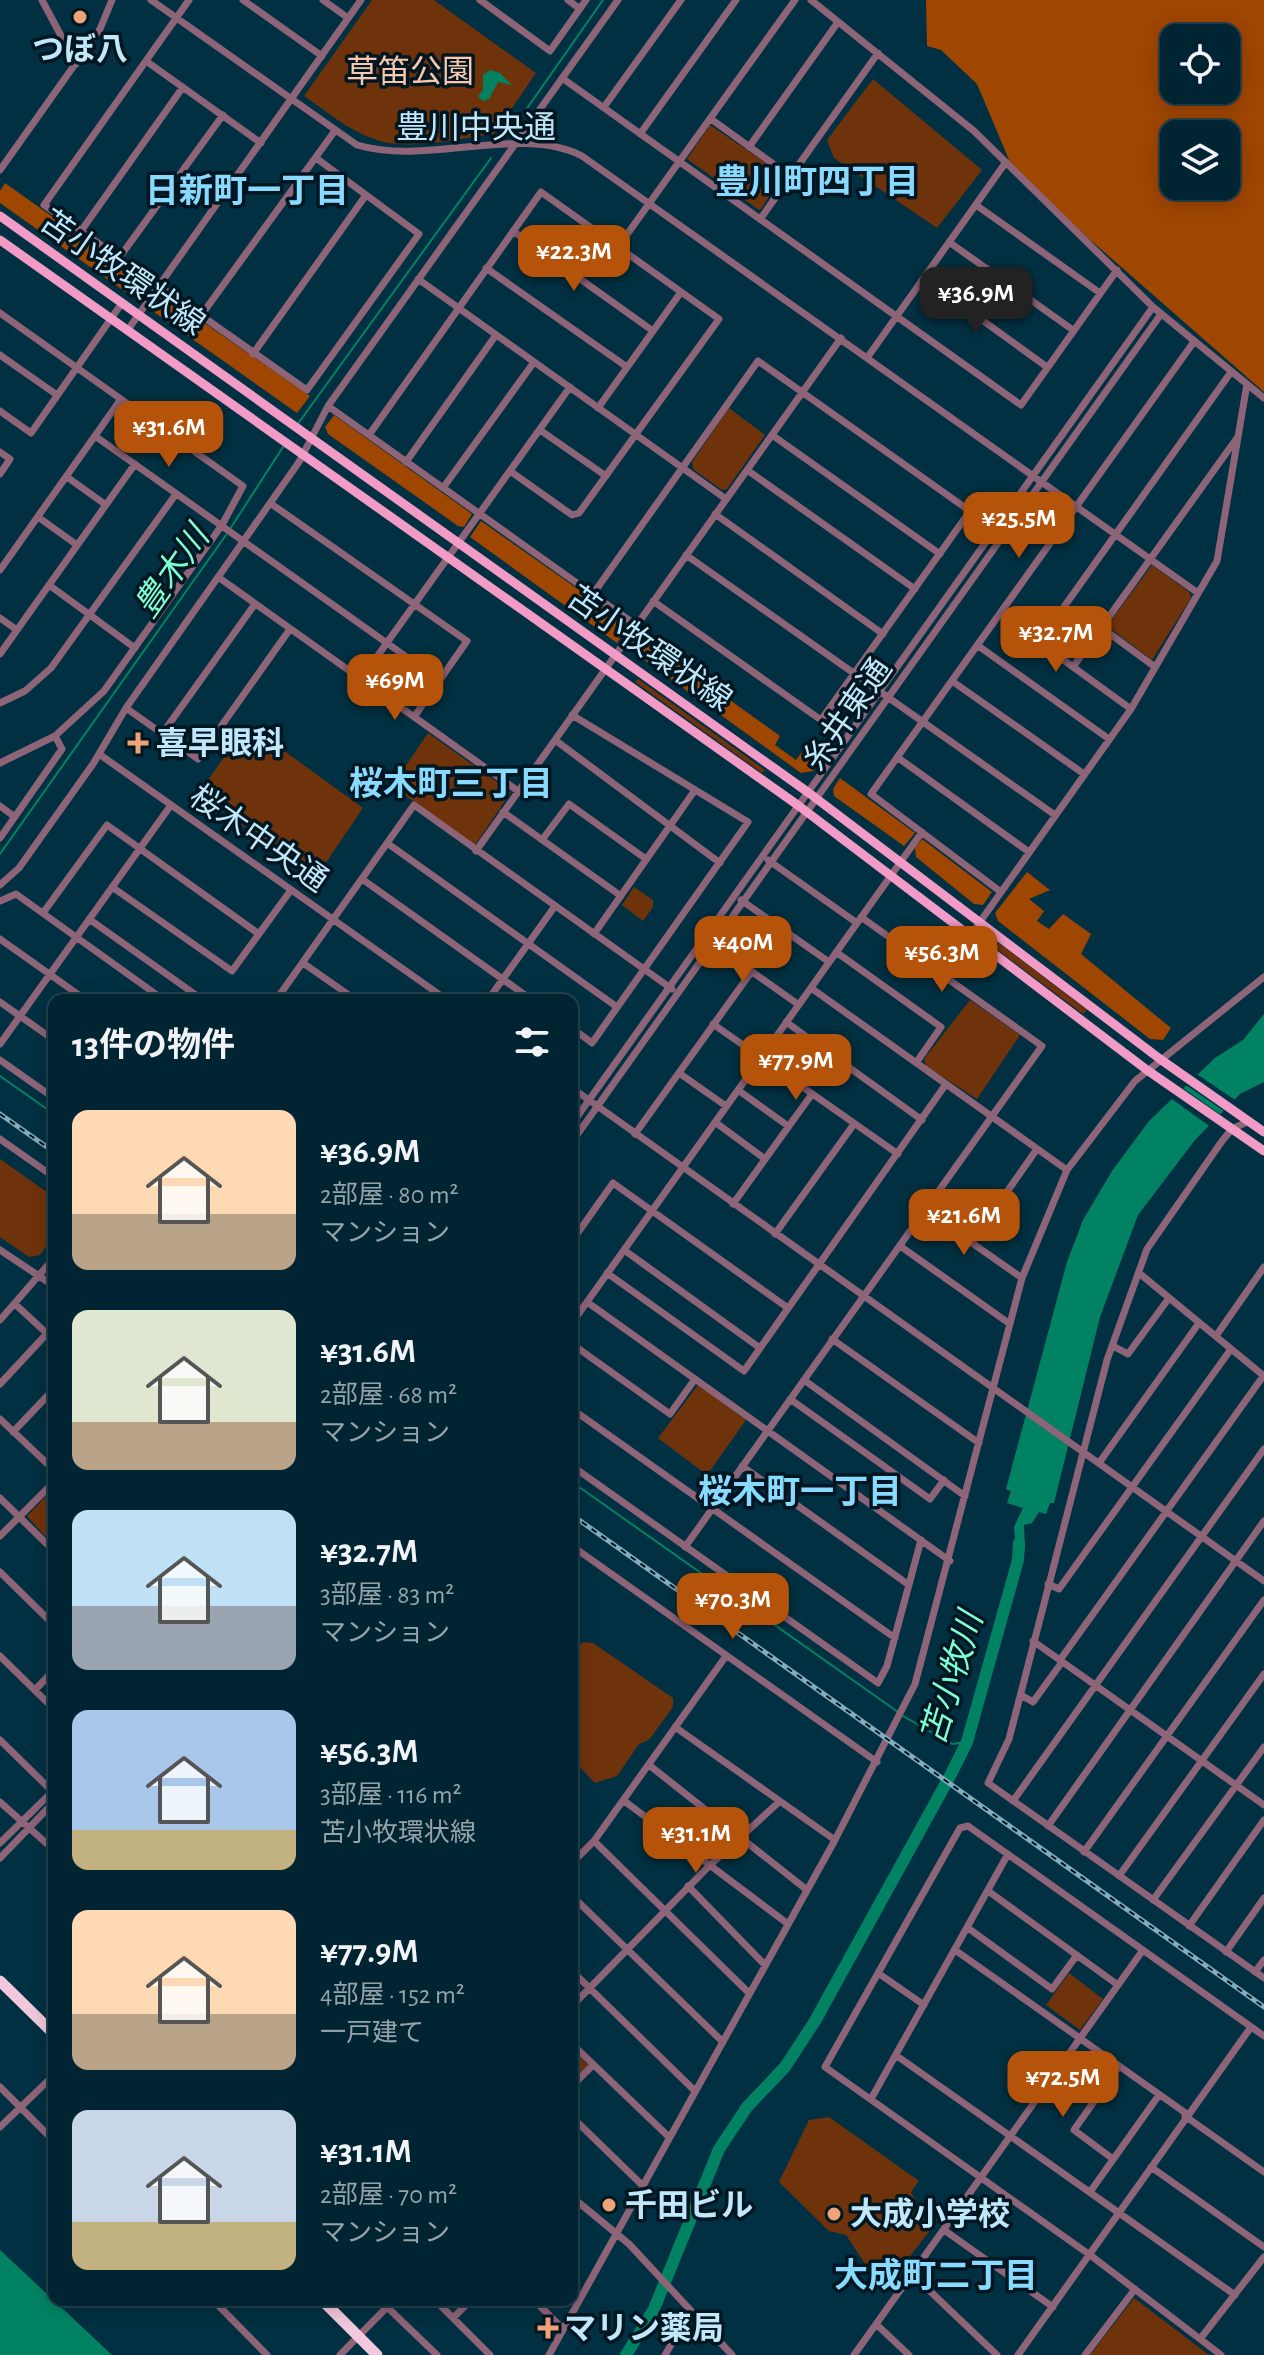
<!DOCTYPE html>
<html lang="ja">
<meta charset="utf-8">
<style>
:root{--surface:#002431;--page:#0a2c39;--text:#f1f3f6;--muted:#95a4ab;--line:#22414d;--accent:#b45309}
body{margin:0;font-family:"Alegreya Sans","Noto Sans JP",sans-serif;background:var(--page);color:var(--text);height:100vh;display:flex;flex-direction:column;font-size:30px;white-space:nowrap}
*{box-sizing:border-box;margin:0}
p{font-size:26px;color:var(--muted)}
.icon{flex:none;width:44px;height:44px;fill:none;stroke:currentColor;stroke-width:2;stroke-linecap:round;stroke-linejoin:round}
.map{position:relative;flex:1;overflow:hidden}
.details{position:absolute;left:48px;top:994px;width:530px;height:1312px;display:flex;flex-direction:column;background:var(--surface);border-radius:16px;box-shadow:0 4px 20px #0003,0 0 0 2px var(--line)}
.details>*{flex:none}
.controls{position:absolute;left:1160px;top:24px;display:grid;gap:16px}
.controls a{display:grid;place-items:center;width:80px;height:80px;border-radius:16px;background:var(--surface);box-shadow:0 4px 20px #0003,0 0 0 2px var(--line);font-size:40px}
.price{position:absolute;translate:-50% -68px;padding:0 18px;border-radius:16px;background:var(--accent);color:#fff;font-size:26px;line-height:52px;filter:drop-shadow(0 2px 4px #0008)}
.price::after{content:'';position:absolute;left:50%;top:48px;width:24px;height:18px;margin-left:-12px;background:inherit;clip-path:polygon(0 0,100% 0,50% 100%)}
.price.on{background:#222;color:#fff}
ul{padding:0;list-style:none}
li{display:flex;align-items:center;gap:24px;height:200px;padding:0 24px}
li span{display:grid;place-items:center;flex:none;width:224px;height:160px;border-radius:16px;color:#555}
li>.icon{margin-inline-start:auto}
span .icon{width:96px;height:96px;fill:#fffc;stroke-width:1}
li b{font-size:34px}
h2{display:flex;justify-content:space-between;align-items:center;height:96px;padding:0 24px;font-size:34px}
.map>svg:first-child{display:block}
.green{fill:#6f330c}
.forest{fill:#9f4600;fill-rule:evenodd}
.water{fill:#018363}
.pier{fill:#003041}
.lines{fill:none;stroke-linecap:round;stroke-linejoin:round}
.stream{stroke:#018363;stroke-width:2}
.river{stroke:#018363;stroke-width:12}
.minor{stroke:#8e6478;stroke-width:7}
.major{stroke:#f19bc6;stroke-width:9}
.highway{stroke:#f2c8dc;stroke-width:11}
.rail-casing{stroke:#83acbe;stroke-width:5}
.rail{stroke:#001621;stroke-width:2;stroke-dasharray:6;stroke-linecap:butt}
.poi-dot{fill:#f0a279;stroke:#001621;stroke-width:3}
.labels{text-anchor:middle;stroke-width:7;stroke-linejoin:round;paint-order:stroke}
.poi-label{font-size:32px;font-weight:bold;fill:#c1e7fa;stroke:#001621;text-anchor:start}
.park-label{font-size:32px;fill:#f8c7ad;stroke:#001621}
.street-label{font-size:32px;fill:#c1e7fa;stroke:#001621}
.neighbourhood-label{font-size:34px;font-weight:bold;fill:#89daff;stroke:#001621}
.water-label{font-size:34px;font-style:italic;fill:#7cffd2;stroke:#001621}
</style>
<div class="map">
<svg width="1264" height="2355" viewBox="0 0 1264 2355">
<rect width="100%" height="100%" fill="#003041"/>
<!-- green -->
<path class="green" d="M372 0H434L536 73 494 134C458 138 408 152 374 139 348 130 326 111 304 96Z
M873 79 982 170 937 228 834 158 827 140Z
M710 125 782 174 762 208 759 210 687 159Z
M729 408 765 435 727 489 722 490 693 469 692 462Z
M1152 565 1189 592 1191 598 1152 660 1107 626Z
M638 679 765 770 762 773 635 682Z
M247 724 363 808 323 867 310 874 235 820 206 783Z
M428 733 511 792 475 845 392 786Z
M634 887 653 900V907L643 921 622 905Z
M999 943 1087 1010 1083 1014 995 948Z
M970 1000 1020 1035 977 1099 926 1066 924 1059Z
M0 1159 54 1197V1236L40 1255 29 1257 0 1237Z
M698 1385 746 1420 707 1475 658 1438Z
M54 1488V1546L27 1516Z
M584 1642 593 1643 673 1698V1707L649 1740 639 1744 617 1776 595 1783 572 1759V1650Z
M1069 1973 1103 1999 1080 2030 1046 2005Z
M572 2049 588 2065 572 2082Z
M829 2117 919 2181 911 2192 931 2229 894 2277 875 2279 846 2235 829 2231 779 2182 809 2120Z
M1134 2298 1209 2355H1090Z"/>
<!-- forest -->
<path class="forest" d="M926 0H1264V392L1015 174 977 84 941 50 927 46ZM1174 38H1226V90H1174ZM1174 134H1226V186H1174Z
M5 183 150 286 141 299 134 298 0 203V191Z
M161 293 310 396 297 413 154 312 152 307Z
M334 415 472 514 464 527 458 526 328 434 325 427Z
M481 521 629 625 617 643 470 537Z
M638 634 780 736 775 745 796 760 801 753 819 764 813 771 801 773 632 651 630 646Z
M840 778 915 833 904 846 834 796 833 789Z
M922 839 992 892 983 905 974 904 916 857 915 848Z
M1027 872 1050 890 1029 899 1044 911 1037 921 1049 929 1063 914 1091 934 1081 954 1171 1028 1163 1040 1150 1039 998 921 995 913Z"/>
<!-- water -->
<path class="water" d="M490 70 500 73 512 85 498 82 489 99 483 101 478 96 483 90V75Z
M1264 1014V1082L1240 1094 1195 1140 1138 1215 1100 1317 1054 1503H1050L1046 1514 1039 1512 1032 1523 1024 1525 1025 1548 1021 1562 1017 1558 1014 1527 1023 1508 1007 1503 1011 1491 1006 1489 1067 1262 1083 1220 1112 1171 1149 1121 1215 1058 1243 1040Z
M0 2250 112 2355H0Z"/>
<!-- pier -->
<path class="pier" d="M1194 1072 1238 1102 1227 1113 1183 1083Z
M1180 1086 1224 1117 1212 1128 1169 1097Z"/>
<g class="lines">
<!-- stream -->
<path class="stream" d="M509 134 603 0
M297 425 491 158
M230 529 283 447
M0 854 226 535
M0 1076 54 1114
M572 1482 898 1712
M903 1716 952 1744 967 1742"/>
<!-- river -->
<path class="river" d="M626 2355 654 2309 719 2149 747 2107 785 2067 815 2021 950 1776 967 1742 1018 1560 1019 1543"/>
<!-- minor -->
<path class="minor" d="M42 0 76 64
M151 0 357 145C428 166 520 124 582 156L1198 593
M189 0 44 205 307 390 419 234 316 158
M243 0 322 56
M323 0 348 18
M480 0 550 51 586 0
M568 0 580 9
M811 0 974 131 1153 307 1264 398
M146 61 261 143
M562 78 1021 405 1117 270
M604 107 681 0
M711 119 790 176
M640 134 736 0
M749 147 838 22
M0 170 100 29 112 0
M976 205 1100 293
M761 218 878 53
M81 231 183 87
M513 231 653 331
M949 242 1073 330
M618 247 795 0
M119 258 223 115
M486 268 627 367
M924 278 1047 367
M418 279 726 499
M0 313 243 486 222 525 104 691 55 736 0 763
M200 317 334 132
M127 331 361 0
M253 354 366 195
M0 355 57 395
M867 358 1006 162
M328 406 636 625
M598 408 681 292
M0 411 31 433 122 303
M540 430 606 476
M369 435 541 192 719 319 579 513 572 515 510 471
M772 435 940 554
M95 436 439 680
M0 452 10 459 0 474
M406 462 496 335
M747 470 915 589
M67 477 106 505
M443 488 534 362
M270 503 467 641 414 717
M715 514 883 634
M38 517 77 545
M686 555 1055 815
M0 570 121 399
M218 577 518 791
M49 585 135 648
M593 594 758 361 970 511 821 720 653 601
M1000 614 1131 709
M0 618 17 630
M1102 628 1155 667
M1039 642 1231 372
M977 645 1109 739
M0 654 135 464
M1073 667 1237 438
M361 679 570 387
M952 681 1084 774
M0 703 25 691 51 668 176 494
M126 708 198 759 290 629
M162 734 255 604
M555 740 720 863
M99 754 447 1000
M897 757 1029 852
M0 806 15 817
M503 812 621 896
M0 838 62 749 55 736
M542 840 569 804 646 859
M387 843 617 1007
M476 851 841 338
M768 860 857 923
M362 879 532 1000
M0 885 19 868 93 764 126 708 299 462 328 406 618 0
M112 887 232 971 291 890
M1001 892 871 794 1193 343
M741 900 829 962
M0 901 16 894 164 1000
M43 913 107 825 259 934
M89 919 203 1000
M594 934 695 790
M970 936 1131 709 1217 561 1247 384
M0 939 86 1000
M710 942 799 1005
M836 952 941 1027 916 1063
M303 963 356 1000
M811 988 1067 1170
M276 1000 414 805 672 989
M488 1000 555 906
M0 1002 54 1040
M786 1022 922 1120
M713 1024 898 1154
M572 1028 592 1043 748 822 572 715
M0 1044 171 805
M0 1060 54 1098
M679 1073 726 1106
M572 1088 1264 1581
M738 1090 788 1126
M1249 1121 1232 1129 1222 1141 1147 1249 1107 1360 1009 1739 988 1783 1264 1978
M715 1122 765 1159
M572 1124 1153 307
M635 1134 752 971
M0 1139 54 1177
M572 1142 1161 314
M733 1204 812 1094
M925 1210 1022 1278
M775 1234 854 1124
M572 1241 613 1183 788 1308
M971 1243 1037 1149
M900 1246 1010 1324
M0 1250 54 1286
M624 1250 760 1348
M607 1273 744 1371 946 1084
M1139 1273 1264 1376
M587 1302 950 1561
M15 1304 54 1340
M0 1320 54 1258
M572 1323 922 832
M1216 1336 1264 1267
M832 1339 979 1443
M572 1344 670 1414 695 1379
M1113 1346 1128 1354 1169 1298
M804 1380 965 1496
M0 1384 54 1326
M790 1399 930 1499 944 1480
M572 1409 895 1638
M0 1419 54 1470
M13 1432 54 1389
M1099 1463 1199 1323
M572 1466 878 1683 887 1666 921 1540
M742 1466 909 1585
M0 1498 54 1551
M0 1536 54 1482
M572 1546 877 1762
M685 1547 1042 1046 861 917
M0 1572 54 1625
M1048 1584 1059 1589 1231 1349
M1033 1641 1264 1805
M0 1656 54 1709
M1060 1660 1264 1375
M35 1690 54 1670
M1021 1695 1033 1702 1062 1662
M675 1727 835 1840
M0 1740 52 1791
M649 1765 807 1890
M623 1800 788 1924
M1013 1801 1264 1449
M0 1802 54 1850
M1048 1826 1264 1521
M594 1841 749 1993
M0 1843 54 1790
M1084 1852 1264 1600
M0 1858 54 1802
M572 1863 594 1841 726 1656
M1119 1876 1264 1674
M688 1886 765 1965
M988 1891 1118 1985
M572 1896 723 2042
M1153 1900 1264 1747
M1189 1926 1264 1820
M968 1928 1052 1989 1077 1955
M955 1950 1187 2114
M1226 1952 1264 1898
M572 1971 695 2091
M1255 1972 1264 1960
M878 1973 924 2005
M572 2006 709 1866 779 1802
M572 2044 669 2137
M897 2056 1235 2295
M572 2086 593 2065
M0 2087 54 2141
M871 2099 1008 1854
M1185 2116 1264 2172
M572 2117 642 2185
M0 2127 54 2075
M1113 2159 1074 2130 1119 2066
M1151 2167 1264 2247
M1090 2192 1159 2095
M572 2197 629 2244 732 2355
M944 2230 1053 2307
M912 2274 997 2355
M213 2300 267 2355
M435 2300 490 2355
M534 2300 563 2329
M387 2307 437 2355
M453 2318 471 2300
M876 2324 909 2355
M1200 2339 1264 2257
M340 2355 394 2300
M549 2355 835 1840 915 1684 1022 1278 1067 1170 1135 1081 1264 977
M665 2355 691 2311
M854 2355 1143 1950
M1018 2355 1251 2027
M1085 2355 1135 2289
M1221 2355 1090 2255 825 2067 960 1828 968 1826 1264 2036"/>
<!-- major -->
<path class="major" d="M0 216 809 793 1160 1059 1264 1132
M0 240 799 806 1147 1070 1264 1151"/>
<!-- highway -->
<path class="highway" d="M0 1981 54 2034
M322 2300 377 2355"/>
<defs>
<path id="rail" d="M0 1114 54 1152
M572 1515 1264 2007"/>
</defs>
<!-- rail casing -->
<use href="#rail" class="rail-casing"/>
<!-- rail -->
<use href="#rail" class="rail"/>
</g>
<!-- markers -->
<g class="poi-dot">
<circle cx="80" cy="17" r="8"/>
<path d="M134 731h8v8h8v8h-8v8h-8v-8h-8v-8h8z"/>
<circle cx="609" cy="2205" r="8"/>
<circle cx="834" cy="2214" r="8"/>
<path d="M544 2316h8v8h8v8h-8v8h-8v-8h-8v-8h8z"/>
</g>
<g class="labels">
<!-- poi labels -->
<g class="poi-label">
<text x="80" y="60" text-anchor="middle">つぼ八</text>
<text x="156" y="754">喜早眼科</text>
<text x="625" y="2216">千田ビル</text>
<text x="850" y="2225">大成小学校</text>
<text x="564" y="2339">マリン薬局</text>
</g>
<!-- park labels -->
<g class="park-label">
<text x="410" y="82">草笛公園</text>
</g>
<!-- street labels -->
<g class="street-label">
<text x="476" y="138">豊川中央通</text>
<text transform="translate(123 272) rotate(35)" y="11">苫小牧環状線</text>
<text transform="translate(650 648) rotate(35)" y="11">苫小牧環状線</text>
<text transform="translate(847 714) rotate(-55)" y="11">糸井東通</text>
<text transform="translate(259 838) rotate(35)" y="11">桜木中央通</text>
</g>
<!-- neighbourhood labels -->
<g class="neighbourhood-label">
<text x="817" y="193">豊川町四丁目</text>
<text x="247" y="202">日新町一丁目</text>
<text x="451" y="795">桜木町三丁目</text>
<text x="800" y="1503">桜木町一丁目</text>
<text x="936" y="2287">大成町二丁目</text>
</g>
<!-- water labels -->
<g class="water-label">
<text transform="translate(171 571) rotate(-55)" y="12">豊木川</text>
<text transform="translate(951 1678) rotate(-73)" y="12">苫小牧川</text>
</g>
</g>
</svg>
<div class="controls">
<a><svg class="icon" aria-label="locate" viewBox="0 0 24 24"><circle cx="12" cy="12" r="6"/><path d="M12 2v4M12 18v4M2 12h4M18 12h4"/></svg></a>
<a><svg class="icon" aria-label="layers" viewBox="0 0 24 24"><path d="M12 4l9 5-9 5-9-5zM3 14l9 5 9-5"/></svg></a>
</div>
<b class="price" style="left:574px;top:293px">¥22.3M</b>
<b class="price on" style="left:976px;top:335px">¥36.9M</b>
<b class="price" style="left:169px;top:469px">¥31.6M</b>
<b class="price" style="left:1019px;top:560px">¥25.5M</b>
<b class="price" style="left:1056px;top:674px">¥32.7M</b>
<b class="price" style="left:395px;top:722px">¥69M</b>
<b class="price" style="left:743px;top:984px">¥40M</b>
<b class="price" style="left:942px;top:994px">¥56.3M</b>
<b class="price" style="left:796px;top:1102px">¥77.9M</b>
<b class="price" style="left:964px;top:1257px">¥21.6M</b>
<b class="price" style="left:733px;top:1641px">¥70.3M</b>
<b class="price" style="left:696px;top:1875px">¥31.1M</b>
<b class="price" style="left:1063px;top:2119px">¥72.5M</b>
<section class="details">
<h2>13件の物件<svg class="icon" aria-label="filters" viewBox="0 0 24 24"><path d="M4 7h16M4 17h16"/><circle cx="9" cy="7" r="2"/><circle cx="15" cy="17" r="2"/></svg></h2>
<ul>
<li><span style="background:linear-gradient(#ffd9b3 65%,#b9a48a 0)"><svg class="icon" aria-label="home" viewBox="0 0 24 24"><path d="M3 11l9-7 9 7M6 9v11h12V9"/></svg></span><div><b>¥36.9M</b><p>2部屋 · 80 m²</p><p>マンション</p></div></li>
<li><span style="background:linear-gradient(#dfe7d0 70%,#b9a48a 0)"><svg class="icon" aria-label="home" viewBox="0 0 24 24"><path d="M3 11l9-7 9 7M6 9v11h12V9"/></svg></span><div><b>¥31.6M</b><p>2部屋 · 68 m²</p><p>マンション</p></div></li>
<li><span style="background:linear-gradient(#bfe0f5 60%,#9aa5b1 0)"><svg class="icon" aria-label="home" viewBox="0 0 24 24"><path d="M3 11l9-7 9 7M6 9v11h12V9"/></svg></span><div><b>¥32.7M</b><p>3部屋 · 83 m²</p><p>マンション</p></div></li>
<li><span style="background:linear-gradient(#a9c7e8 75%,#c2b280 0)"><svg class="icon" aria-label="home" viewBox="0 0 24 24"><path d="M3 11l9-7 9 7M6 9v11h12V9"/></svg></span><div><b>¥56.3M</b><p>3部屋 · 116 m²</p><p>苫小牧環状線</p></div></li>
<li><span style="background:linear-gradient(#ffd9b3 65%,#b9a48a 0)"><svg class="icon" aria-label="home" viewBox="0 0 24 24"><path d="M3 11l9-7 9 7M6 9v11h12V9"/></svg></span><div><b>¥77.9M</b><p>4部屋 · 152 m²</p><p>一戸建て</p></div></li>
<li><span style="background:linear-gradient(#c9d6e8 70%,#c2b280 0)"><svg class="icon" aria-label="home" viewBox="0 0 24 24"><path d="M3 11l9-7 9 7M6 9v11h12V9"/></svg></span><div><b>¥31.1M</b><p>2部屋 · 70 m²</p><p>マンション</p></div></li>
</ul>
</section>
</div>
